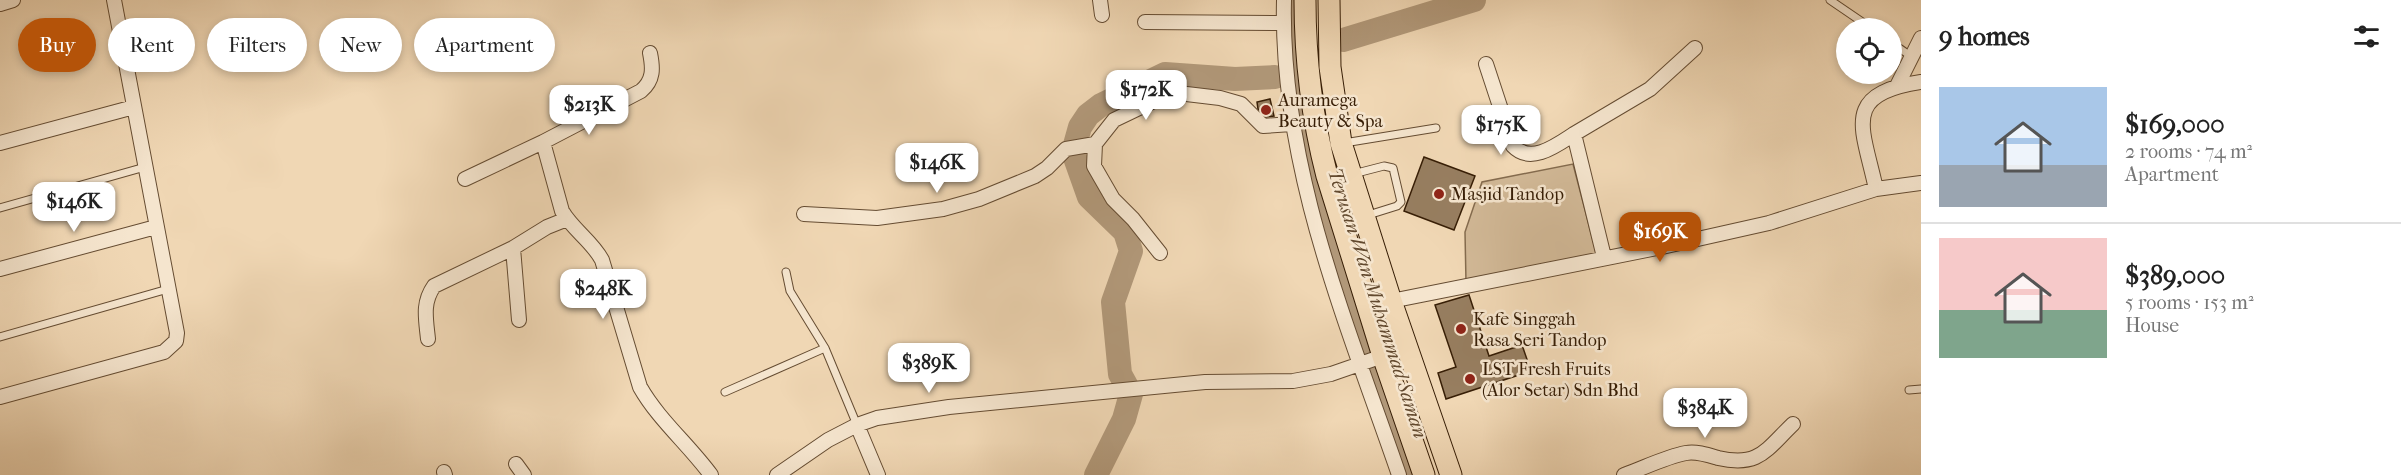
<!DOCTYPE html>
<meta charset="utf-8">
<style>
:root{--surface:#fff;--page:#f6f6f6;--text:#222;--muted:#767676;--line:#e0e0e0;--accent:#b45309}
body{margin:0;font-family:"IM FELL French Canon",serif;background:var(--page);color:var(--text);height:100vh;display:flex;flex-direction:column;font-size:22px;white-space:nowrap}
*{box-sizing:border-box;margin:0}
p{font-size:20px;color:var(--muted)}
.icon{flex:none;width:33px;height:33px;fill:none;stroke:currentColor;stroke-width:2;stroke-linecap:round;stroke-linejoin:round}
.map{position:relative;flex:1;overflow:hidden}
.panel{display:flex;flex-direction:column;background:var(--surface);width:480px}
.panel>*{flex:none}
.top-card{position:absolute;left:18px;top:18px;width:570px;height:54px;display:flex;gap:12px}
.tools{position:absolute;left:1836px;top:18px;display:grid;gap:12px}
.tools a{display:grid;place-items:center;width:66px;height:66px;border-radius:50%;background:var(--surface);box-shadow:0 3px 9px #0003;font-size:30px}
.price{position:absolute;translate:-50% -51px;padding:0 14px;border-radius:12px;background:#fff;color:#222;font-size:20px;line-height:39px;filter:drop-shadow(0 2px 3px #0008)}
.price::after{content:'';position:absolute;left:50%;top:36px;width:18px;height:14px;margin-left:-9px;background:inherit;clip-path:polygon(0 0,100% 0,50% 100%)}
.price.selected{background:var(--accent);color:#fff}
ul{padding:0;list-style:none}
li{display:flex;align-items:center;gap:18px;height:150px;padding:0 18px}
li+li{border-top:2px solid var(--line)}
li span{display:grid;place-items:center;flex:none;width:168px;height:120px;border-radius:0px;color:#555}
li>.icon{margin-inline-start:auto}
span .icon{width:72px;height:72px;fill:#fffc;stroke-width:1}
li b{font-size:26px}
h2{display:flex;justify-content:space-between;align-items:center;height:72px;padding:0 18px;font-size:26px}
.chip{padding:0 21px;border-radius:27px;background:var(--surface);box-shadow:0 3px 9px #0003;font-size:21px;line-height:54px}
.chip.selected{background:var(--accent);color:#fff}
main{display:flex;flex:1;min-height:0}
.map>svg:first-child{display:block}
.green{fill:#d1b896;stroke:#846b4e;stroke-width:1.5}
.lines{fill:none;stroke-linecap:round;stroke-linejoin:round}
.canal{stroke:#b19879;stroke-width:15}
.river{stroke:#b19879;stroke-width:24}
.building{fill:#977e60;stroke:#371e06;stroke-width:1.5}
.service-casing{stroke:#654c32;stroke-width:9}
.minor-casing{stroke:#654c32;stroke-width:16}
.primary-casing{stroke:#371e06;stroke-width:23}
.service{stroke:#f5e5ce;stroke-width:7}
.minor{stroke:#f5e5ce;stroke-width:14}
.primary{stroke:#f0d7b4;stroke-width:21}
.poi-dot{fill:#8f2418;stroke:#f5e5ce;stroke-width:2}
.labels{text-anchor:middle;stroke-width:5;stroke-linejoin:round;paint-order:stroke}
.poi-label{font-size:18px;fill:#371e06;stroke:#f5e5ce;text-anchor:start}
.water-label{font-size:20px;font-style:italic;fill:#62492e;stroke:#f5e5ce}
</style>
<main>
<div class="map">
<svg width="1921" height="475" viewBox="0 0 1921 475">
<rect width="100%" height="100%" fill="#f0d7b4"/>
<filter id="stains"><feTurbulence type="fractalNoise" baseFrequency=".00333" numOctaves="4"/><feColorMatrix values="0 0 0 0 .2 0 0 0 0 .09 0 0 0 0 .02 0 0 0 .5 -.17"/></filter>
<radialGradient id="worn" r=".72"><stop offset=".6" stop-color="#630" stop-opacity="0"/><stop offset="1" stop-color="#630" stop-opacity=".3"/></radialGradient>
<!-- green -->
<path class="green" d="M1573 164 1597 256 1466 282 1465 232 1482 182Z"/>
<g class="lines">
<!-- canal -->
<path class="canal" d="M1295 0 1300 98 1314 187 1413 475"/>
<!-- river -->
<path class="river" d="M1343 40 1474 0
M1096 475 1124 419 1131 394 1120 374 1113 302 1131 251 1125 232 1089 197 1073 152 1080 127 1088 115 1101 105 1165 74 1235 79 1275 77"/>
</g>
<!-- building -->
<path class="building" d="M1270 99 1274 116 1266 117 1258 109 1257 102Z
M1424 157 1475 176 1454 230 1404 211Z
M1469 295 1489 356 1522 345 1531 371 1446 399 1438 373 1456 367 1435 305Z"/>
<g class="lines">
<defs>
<path id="service" d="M1830 0 1871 28
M1892 43 1912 57
M1344 143 1436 128
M1353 174 1384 166 1393 168 1401 202 1397 206 1365 216
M0 208 145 167
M786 272 790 291 825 348 857 425
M0 337 168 289
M1909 390 1921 389
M725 392 825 348"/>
<path id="minor" d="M1100 0 1102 15
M1284 0C1280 166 1346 321 1399 475
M0 4 13 0
M1145 22 1284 23
M1486 64 1513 146C1531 165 1557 145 1574 134
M1897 86 1921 38
M543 142 562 211C573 230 592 241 602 260L640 387C658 419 689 445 711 475
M0 143 134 107
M465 179 543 142 641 91C654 80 653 68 650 53
M1876 189C1863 128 1840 94 1921 82
M804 214 877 218 943 209 979 199 1035 176 1047 168 1066 149 1095 144
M513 248 519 320
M1160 253 1133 219 1113 199 1094 166 1095 144 1114 120 1162 97 1178 93 1220 98 1241 104 1263 126 1292 124
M1604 257 1574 134 1650 89 1695 48
M0 269 156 227
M1391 301 1662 247 1769 223 1876 189 1921 183
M428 339C426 319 422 303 434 286L513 248 547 227 567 219
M0 397 164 352 176 341 177 333 114 0
M857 425 878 475
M516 464 524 475
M444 472 445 475
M777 475 828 440 857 425 877 418 949 407 1205 382 1293 381 1331 374 1383 356
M1624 475C1644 468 1665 457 1686 453 1696 451 1708 455 1718 458 1759 467 1765 451 1793 424"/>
<path id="primary" d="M1305 0C1305 60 1312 118 1327 176L1383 356 1424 475
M1329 0 1330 67 1341 143 1391 301 1451 475"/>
</defs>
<!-- service casing -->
<use href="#service" class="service-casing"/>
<!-- minor casing -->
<use href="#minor" class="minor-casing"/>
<!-- primary casing -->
<use href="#primary" class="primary-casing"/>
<!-- service -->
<use href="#service" class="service"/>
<!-- minor -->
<use href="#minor" class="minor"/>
<!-- primary -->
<use href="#primary" class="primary"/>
</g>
<!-- markers -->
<g class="poi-dot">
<circle cx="1266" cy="110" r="6"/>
<circle cx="1439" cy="194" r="6"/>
<circle cx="1461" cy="329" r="6"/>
<circle cx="1470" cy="379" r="6"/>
</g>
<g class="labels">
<!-- poi labels -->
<g class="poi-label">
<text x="1278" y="106">Auramega<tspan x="1278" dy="21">Beauty &amp; Spa</tspan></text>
<text x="1451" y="200">Masjid Tandop</text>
<text x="1473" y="325">Kafe Singgah<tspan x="1473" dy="21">Rasa Seri Tandop</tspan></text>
<text x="1482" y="375">LST Fresh Fruits<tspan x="1482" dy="21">(Alor Setar) Sdn Bhd</tspan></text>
</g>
<!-- water labels -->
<g class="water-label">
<text transform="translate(1378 303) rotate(72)" y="7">Terusan Wan Muhammad Saman</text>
</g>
</g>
<rect width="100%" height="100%" filter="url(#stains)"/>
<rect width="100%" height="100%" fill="url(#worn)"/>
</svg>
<div class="tools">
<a><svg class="icon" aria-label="locate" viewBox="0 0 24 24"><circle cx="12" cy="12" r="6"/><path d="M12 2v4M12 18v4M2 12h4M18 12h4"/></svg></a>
</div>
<b class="price" style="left:1146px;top:121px">$172K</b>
<b class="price" style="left:589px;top:136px">$213K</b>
<b class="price" style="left:1501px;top:156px">$175K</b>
<b class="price" style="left:937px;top:194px">$146K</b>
<b class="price" style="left:74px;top:233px">$146K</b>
<b class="price selected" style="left:1660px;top:263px">$169K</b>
<b class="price" style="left:603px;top:320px">$248K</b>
<b class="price" style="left:929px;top:394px">$389K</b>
<b class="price" style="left:1705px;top:439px">$384K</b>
<div class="top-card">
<a class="chip selected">Buy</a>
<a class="chip">Rent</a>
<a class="chip">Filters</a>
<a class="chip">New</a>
<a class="chip">Apartment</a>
</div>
</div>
<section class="panel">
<h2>9 homes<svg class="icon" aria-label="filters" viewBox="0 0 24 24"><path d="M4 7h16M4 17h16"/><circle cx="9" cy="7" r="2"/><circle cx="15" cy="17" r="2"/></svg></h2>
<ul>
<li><span style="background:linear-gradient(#a9c7e8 65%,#9aa5b1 0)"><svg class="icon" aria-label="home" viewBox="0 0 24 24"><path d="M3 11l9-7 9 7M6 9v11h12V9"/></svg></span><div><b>$169,000</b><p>2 rooms · 74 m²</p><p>Apartment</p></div></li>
<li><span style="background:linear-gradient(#f6c9c9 60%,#7fa58c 0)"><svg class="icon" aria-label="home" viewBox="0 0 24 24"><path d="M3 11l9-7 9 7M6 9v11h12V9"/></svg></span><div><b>$389,000</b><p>5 rooms · 153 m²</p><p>House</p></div></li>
</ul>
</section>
</main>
